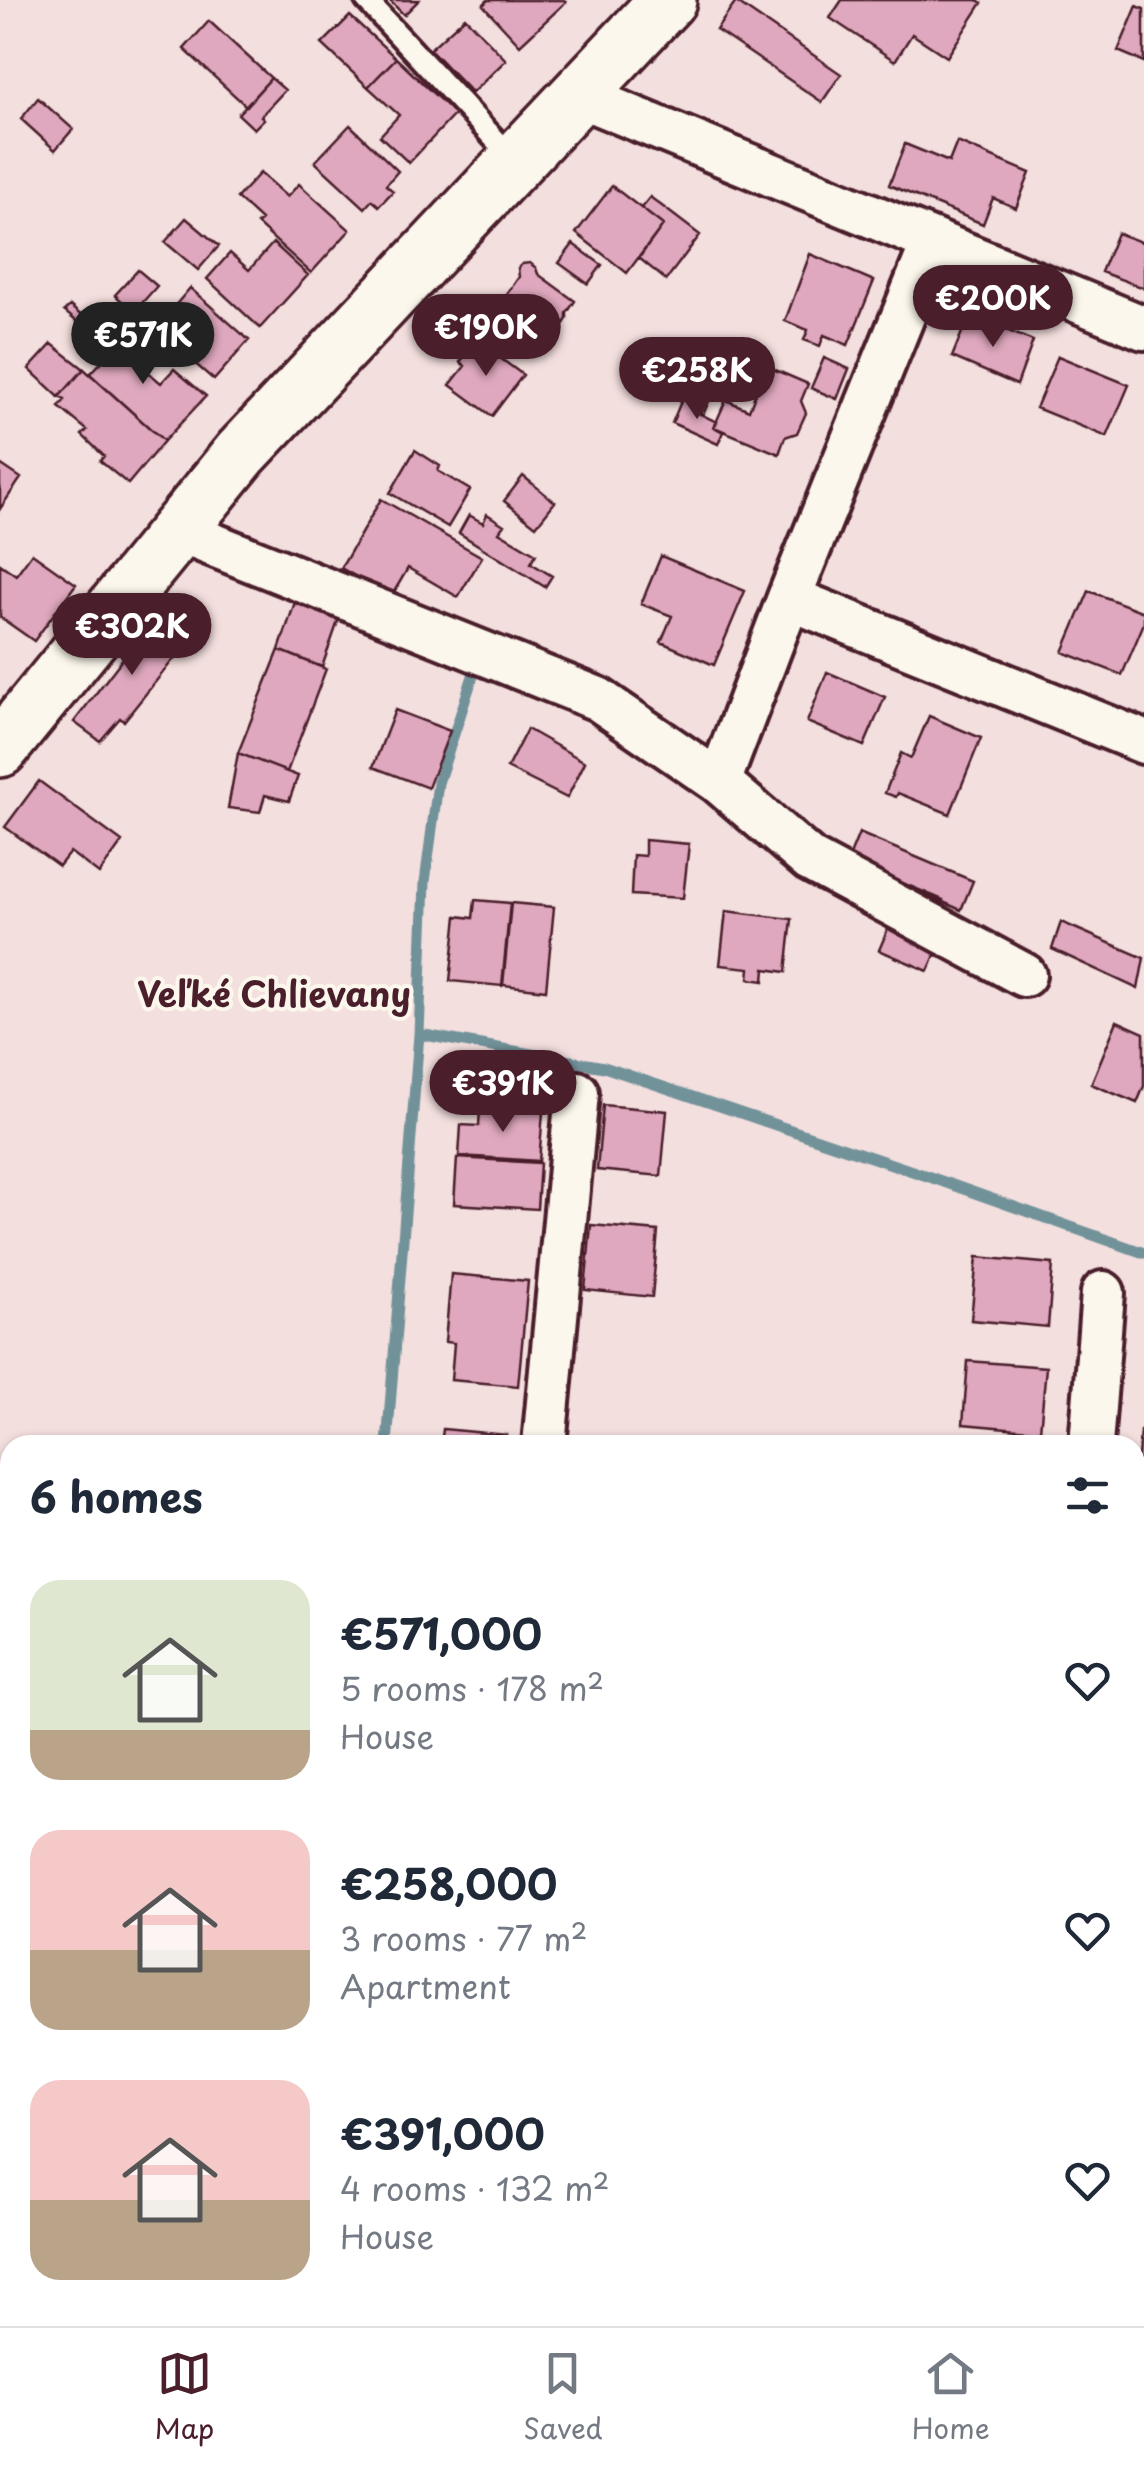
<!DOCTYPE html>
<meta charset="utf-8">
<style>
:root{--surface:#fff;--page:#f6f6f7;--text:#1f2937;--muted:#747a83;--line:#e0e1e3;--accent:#4a1f2b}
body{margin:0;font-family:"Playpen Sans",sans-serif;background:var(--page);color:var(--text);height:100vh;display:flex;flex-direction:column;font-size:38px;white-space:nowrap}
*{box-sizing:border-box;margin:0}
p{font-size:32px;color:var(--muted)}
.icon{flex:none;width:55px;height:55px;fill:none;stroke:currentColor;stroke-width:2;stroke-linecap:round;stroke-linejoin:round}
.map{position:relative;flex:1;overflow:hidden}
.drawer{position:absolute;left:0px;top:1435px;width:1145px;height:892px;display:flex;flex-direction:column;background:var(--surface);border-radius:30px 30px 0 0;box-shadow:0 2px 8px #0004}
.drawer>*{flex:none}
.price{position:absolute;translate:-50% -85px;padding:0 22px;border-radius:35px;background:var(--accent);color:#fff;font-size:32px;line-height:65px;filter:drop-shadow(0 2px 5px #0008)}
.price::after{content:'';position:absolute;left:50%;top:60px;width:30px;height:22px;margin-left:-15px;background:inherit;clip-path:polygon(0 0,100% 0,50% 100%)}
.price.current{background:#222;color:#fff}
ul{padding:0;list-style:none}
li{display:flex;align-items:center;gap:30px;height:250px;padding:0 30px}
li span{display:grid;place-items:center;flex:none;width:280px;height:200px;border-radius:30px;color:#555}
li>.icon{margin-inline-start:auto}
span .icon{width:120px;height:120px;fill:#fffc;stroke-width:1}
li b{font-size:42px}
h2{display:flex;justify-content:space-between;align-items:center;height:120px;padding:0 30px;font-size:42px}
.tab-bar{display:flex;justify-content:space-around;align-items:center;height:140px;border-top:2px solid var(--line);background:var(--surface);font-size:28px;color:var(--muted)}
.tab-bar a{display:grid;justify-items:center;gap:5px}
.tab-bar .current{color:var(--accent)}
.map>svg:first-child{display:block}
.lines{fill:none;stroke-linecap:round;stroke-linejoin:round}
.stream{stroke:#72929a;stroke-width:11}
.building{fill:#dfa8be;stroke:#4a1f2b;stroke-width:2.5}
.lane-casing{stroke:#4a1f2b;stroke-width:28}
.street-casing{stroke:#4a1f2b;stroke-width:50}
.secondary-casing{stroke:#4a1f2b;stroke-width:62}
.lane{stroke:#fbf7ec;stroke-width:20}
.street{stroke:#fbf7ec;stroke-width:42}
.secondary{stroke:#fbf7ec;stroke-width:55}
.labels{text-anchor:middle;stroke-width:8;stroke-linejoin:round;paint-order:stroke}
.quarter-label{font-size:35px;font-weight:bold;fill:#4a1f2b;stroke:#fbf7ec}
</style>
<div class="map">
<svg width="1144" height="2326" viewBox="0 0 1144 2326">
<rect width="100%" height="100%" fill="#f3dfde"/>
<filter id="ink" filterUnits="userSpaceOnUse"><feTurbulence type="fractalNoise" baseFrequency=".01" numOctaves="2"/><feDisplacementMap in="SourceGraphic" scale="20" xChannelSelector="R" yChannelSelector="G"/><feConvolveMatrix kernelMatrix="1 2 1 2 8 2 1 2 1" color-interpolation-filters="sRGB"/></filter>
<g filter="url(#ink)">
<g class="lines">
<!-- stream -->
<path class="stream" d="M419 1034 604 1067 927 1176 1144 1253
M387 1445 419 1034 425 882 438 783 473 676
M0 1896 10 1901
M574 2318 582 2326"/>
</g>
<!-- building -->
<path class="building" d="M389 0H419L404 15Z
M488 0H564L566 2 520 45 483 5Z
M842 0H977L982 3 947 57 912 34 895 61 830 18Z
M736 2 841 74 822 102 716 30Z
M1137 6 1144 9V62L1118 51Z
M350 16 396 58 368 87 322 44Z
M465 17 506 60 472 93 430 49Z
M209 21 271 78 246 106 184 49Z
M396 58 455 114 409 163 380 136 399 115 368 87Z
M271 78 285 90 261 116 264 119 254 129 238 114Z
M38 98 73 129 55 150 21 119Z
M350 125 398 171 386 185 393 191 379 206 372 200 365 208 315 162Z
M957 142 1030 173 1016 208 993 198 983 224 889 185 905 144 949 162Z
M260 173 287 197 299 184 350 230 311 273 257 224 261 220 237 198Z
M612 186 663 225 627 273 576 233Z
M650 197 700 235 666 280 639 258 663 225 641 208Z
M186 218 219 246 198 270 165 242Z
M1117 233 1144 243V288L1101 272Z
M273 243 308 275 260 328 207 279 230 253 249 270Z
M573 244 602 265 588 284 559 263Z
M810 254 874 281 848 345 824 335 820 346 804 340 808 330 785 321Z
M530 263 536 268 538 274 575 301 567 313V319L563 325 556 326 548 338 501 302 519 277 518 268 522 264Z
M138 270 157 286 134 312 115 295Z
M190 288 249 340 214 380 155 329Z
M70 306 161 383 174 369 206 396 164 441 90 374 112 351 64 311Z
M969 315 1033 341 1017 385 952 357Z
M477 341 523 375 492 416 450 385 465 366 460 362Z
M52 344 84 369 59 397 29 369Z
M1058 356 1129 385 1107 437 1036 408Z
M824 358 849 369 837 399 811 388Z
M766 366 808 384 801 401 806 413 797 433 785 437 779 454 714 427 726 400 749 410Z
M84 369 164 441 128 484 100 461 104 456 82 435 87 430 59 407 65 400 59 397Z
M694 371 711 378 715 387 703 415 700 414 703 407 682 399Z
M682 399 703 407 700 414 717 422 714 427 723 432 718 444 672 423Z
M415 450 440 466 438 471 470 490 448 527 390 493Z
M0 464 21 478 0 509Z
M523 476 555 502 536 526 504 501Z
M381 499 482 557 458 597 408 568 391 597 341 568Z
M487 514 504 525 499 532 536 554 531 563 552 576 545 587 459 533 469 515 483 523Z
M32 553 76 584 34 641 0 617V564L16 575Z
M661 556 745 591 714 665 661 642 672 616 641 604Z
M1089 591 1144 612V623L1122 675 1063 652Z
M298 593 341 613 322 667 279 650Z
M156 615 189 640 124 721 120 718 100 741 74 722Z
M279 650 326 669 287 772 238 753Z
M827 672 885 697 864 746 807 722Z
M395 710 450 731 428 788 373 767Z
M929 716 981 738 950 814 898 793 896 797 885 793 901 753 911 758Z
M527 729 585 762 567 798 507 768Z
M238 753 298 776 289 801 265 795 260 812 228 808Z
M39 781 122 842 99 874 70 852 59 866 5 827Z
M859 833 973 881 961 910 848 860Z
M645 840 689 844 683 898 631 895 633 855 645 856Z
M900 882 943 900 940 907 897 889Z
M475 900 510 903 502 986 450 981 457 916 473 918Z
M511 903 554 907 546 990 503 985Z
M726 911 792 919 786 972 765 969 764 981 749 979 750 968 720 965Z
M891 922 940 944 928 971 879 950Z
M1061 922 1144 958 1138 989 1052 949Z
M1117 1021 1144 1033V1086L1137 1103 1091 1084Z
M603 1105 667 1111 661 1176 597 1170Z
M480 1108 543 1112 539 1161 459 1156 461 1125 479 1126Z
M457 1158 540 1163 537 1209 454 1204Z
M591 1225 658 1231 652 1297 585 1290Z
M977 1257 1053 1264 1048 1327 971 1320Z
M451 1274 528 1281 518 1386 451 1380 454 1343 445 1342Z
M968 1361 1046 1367 1040 1431 963 1424Z
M443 1429 506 1435 505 1445H441Z
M1140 1431H1144V1496L1135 1495Z
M1135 1536 1144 1537V1600H1135Z
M1135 1638H1144V1705L1135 1704Z
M1135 1741 1144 1742V1806H1135Z
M1135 1959 1144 1961V1995L1139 2022 1135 2021Z
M0 2016 10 2020V2026L0 2048Z
M1135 2186 1144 2187V2243L1135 2242Z
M1135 2242 1144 2243V2299L1135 2298Z
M389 2318H462L455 2326H392L395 2323Z"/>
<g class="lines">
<defs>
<path id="lane" d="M366 0 514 160
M1135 2080 1144 2082"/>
<path id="street" d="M578 95 1144 328
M179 531 598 699 719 782 810 860 1024 975
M789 598 1144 742
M719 782 789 598 933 242
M544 1445 577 1093
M1091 1445 1103 1293
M0 2110 10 2097
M527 2318 536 2326
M475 2326 483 2318"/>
<path id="secondary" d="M0 749 241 453 668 0
M0 1631 10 1636
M1012 2326 1013 2318"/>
</defs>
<!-- lane casing -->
<use href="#lane" class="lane-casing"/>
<!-- street casing -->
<use href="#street" class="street-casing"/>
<!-- secondary casing -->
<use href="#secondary" class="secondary-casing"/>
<!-- lane -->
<use href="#lane" class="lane"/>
<!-- street -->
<use href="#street" class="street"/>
<!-- secondary -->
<use href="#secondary" class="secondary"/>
</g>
</g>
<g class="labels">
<!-- quarter labels -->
<g class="quarter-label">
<text x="274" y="1007">Veľké Chlievany</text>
</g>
</g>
</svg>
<b class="price" style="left:993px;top:350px">€200K</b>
<b class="price" style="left:486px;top:379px">€190K</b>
<b class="price current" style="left:143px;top:387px">€571K</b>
<b class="price" style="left:697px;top:422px">€258K</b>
<b class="price" style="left:132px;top:678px">€302K</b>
<b class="price" style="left:503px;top:1135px">€391K</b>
<section class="drawer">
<h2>6 homes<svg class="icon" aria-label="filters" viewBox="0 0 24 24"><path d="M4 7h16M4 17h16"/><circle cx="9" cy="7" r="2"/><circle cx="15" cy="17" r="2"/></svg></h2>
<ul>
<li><span style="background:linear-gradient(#dfe7d0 75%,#b9a48a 0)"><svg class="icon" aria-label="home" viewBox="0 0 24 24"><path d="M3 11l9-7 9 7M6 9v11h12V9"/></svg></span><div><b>€571,000</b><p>5 rooms · 178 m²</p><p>House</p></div><svg class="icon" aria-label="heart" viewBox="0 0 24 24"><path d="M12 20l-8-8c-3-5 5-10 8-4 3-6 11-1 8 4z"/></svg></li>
<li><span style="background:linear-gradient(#f6c9c9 60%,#b9a48a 0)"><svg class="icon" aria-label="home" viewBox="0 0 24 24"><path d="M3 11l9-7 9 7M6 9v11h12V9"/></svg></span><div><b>€258,000</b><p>3 rooms · 77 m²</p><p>Apartment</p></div><svg class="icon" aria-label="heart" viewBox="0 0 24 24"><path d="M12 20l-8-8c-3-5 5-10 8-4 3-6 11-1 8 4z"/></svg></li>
<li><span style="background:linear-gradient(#f6c9c9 60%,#b9a48a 0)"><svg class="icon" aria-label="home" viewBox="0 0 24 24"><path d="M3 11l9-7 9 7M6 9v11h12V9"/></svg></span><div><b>€391,000</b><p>4 rooms · 132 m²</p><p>House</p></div><svg class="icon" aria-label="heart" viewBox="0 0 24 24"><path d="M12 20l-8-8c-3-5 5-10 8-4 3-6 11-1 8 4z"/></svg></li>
</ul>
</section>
</div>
<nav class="tab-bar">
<a class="current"><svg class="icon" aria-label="map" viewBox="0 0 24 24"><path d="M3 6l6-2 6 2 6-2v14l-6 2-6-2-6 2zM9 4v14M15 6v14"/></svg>Map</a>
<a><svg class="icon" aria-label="saved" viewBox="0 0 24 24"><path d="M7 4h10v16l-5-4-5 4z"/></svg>Saved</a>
<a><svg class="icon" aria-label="home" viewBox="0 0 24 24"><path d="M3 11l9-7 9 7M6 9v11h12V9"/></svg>Home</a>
</nav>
